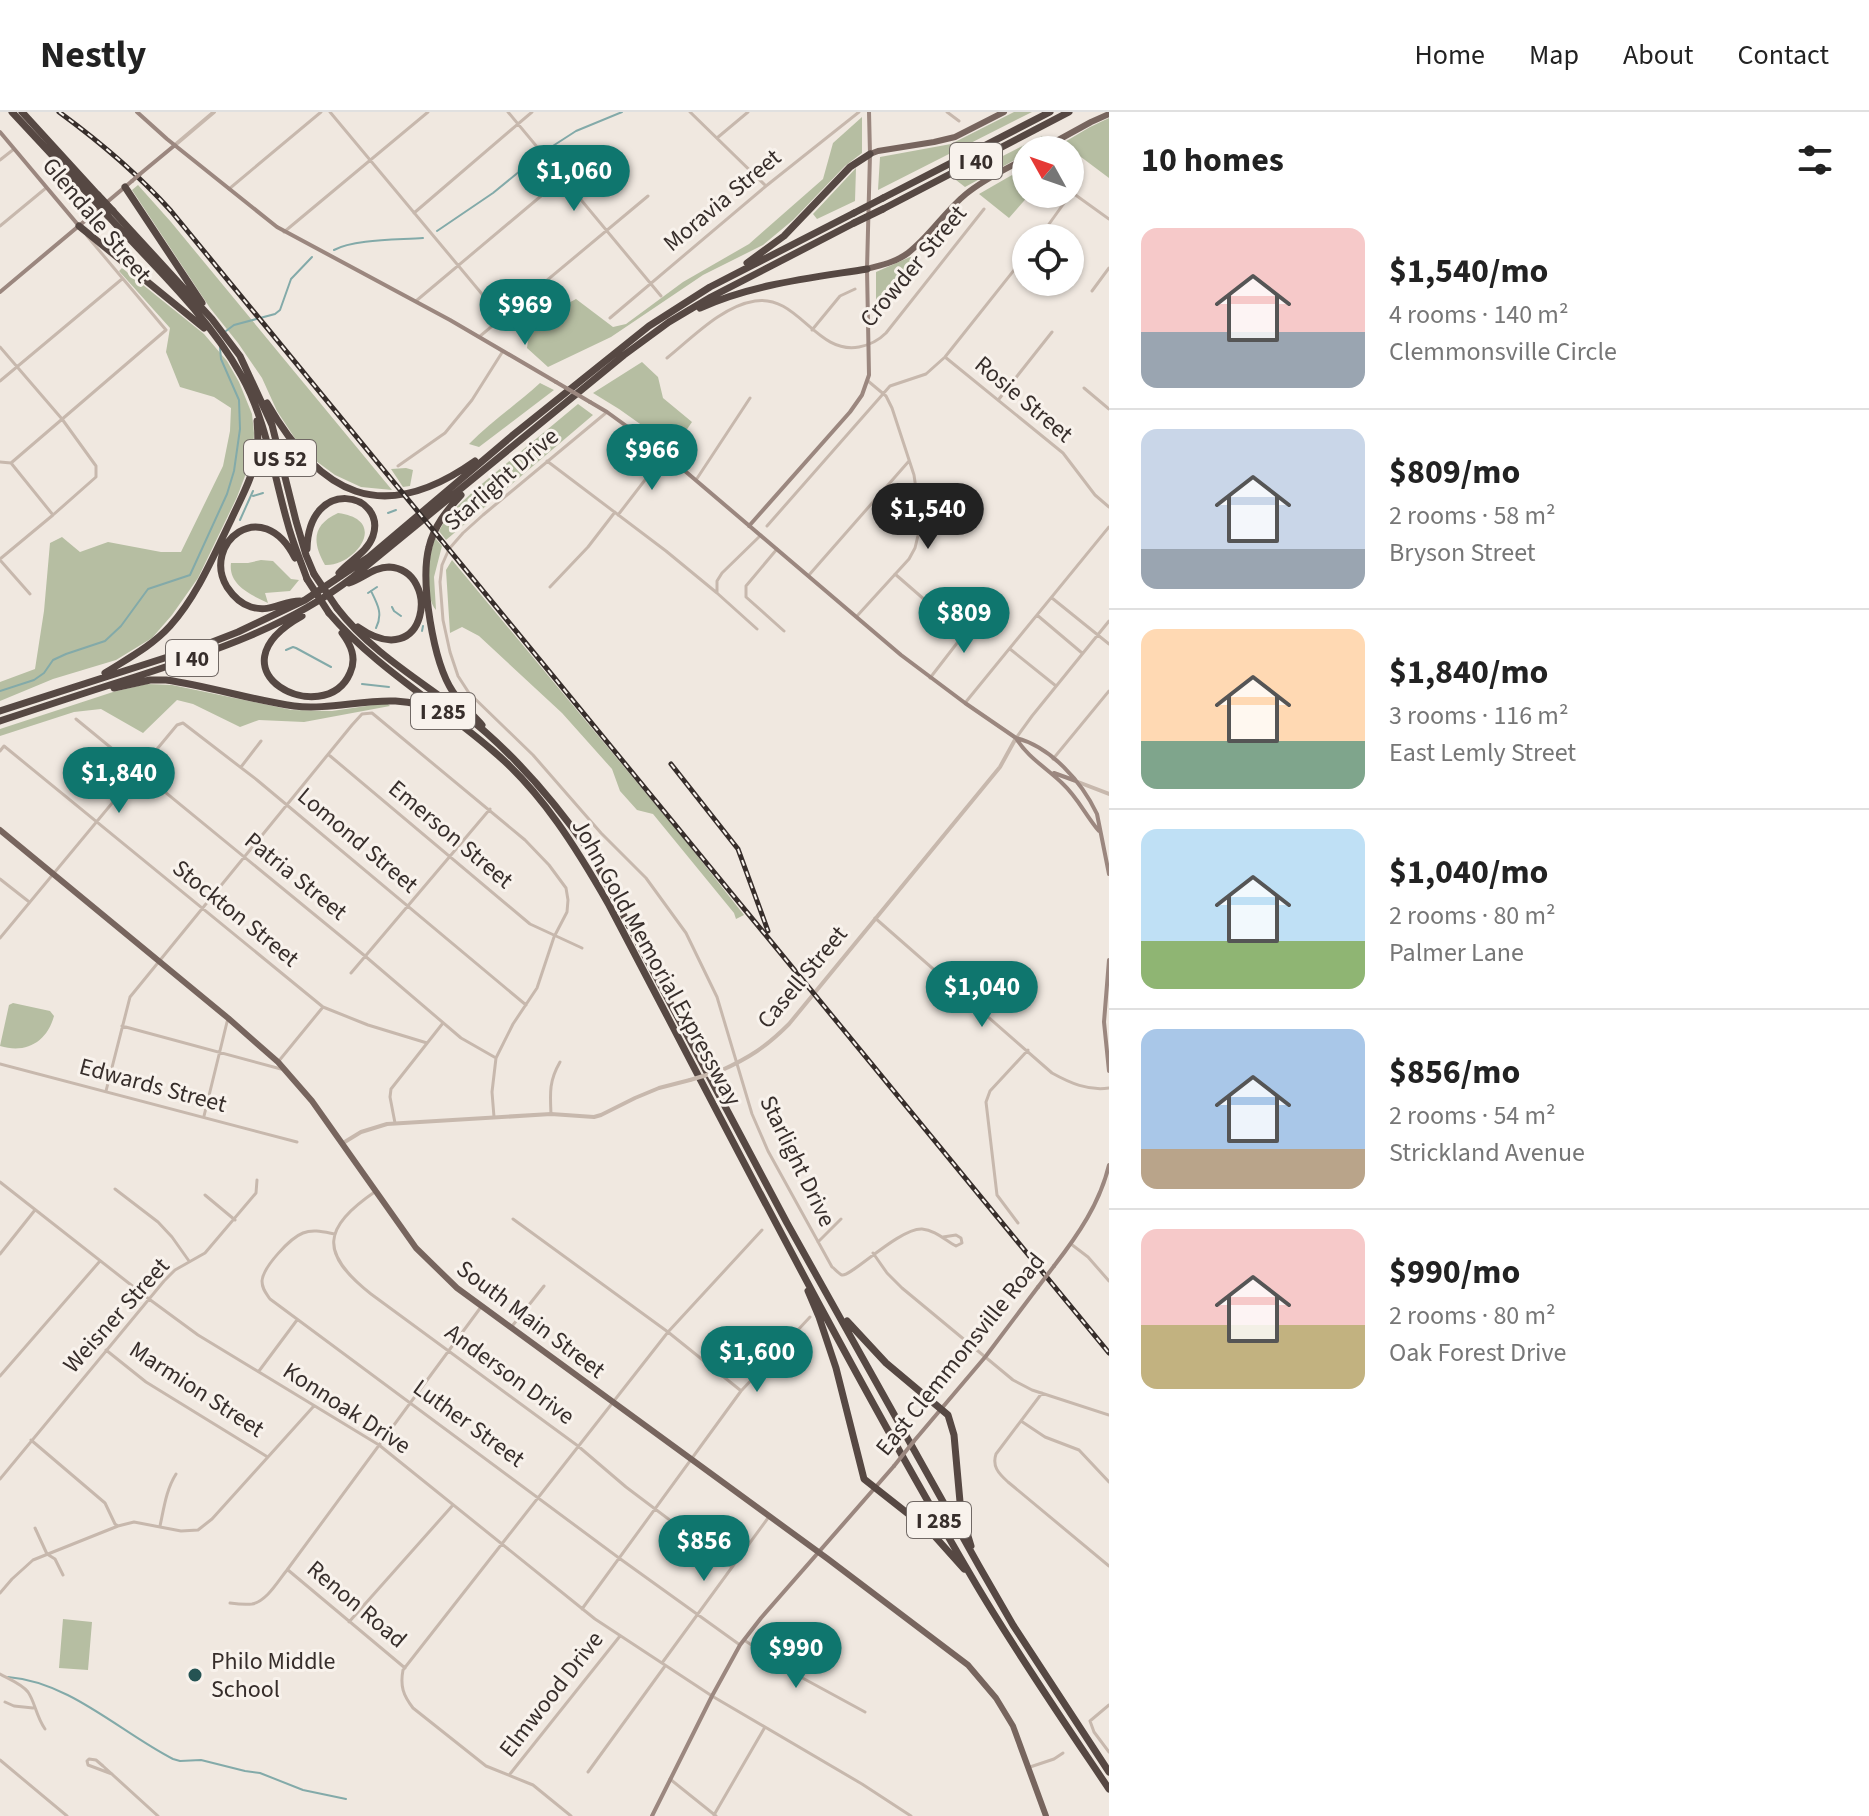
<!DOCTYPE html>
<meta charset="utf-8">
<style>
:root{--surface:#fff;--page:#f6f6f6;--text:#222;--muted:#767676;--line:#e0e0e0;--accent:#0f766e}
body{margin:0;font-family:"Source Sans 3",sans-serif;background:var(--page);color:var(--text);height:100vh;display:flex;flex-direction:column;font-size:30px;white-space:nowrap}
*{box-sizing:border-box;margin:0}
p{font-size:26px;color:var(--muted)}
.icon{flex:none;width:44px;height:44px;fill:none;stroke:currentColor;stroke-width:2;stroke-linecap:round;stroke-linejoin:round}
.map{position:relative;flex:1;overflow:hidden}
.drawer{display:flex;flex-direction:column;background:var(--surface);width:760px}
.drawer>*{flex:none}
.needle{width:52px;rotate:310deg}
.controls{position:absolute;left:1012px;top:24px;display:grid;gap:16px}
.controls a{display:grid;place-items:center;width:72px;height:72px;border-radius:50%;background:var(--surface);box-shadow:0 2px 6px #0004;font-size:40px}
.price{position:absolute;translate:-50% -68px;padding:0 18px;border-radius:28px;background:var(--accent);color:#fff;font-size:26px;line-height:52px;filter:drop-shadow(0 2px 4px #0008)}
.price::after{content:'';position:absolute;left:50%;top:48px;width:24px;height:18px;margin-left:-12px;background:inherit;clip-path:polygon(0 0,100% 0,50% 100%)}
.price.on{background:#222;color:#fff}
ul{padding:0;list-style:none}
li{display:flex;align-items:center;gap:24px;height:200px;padding:0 32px}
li+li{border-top:2px solid var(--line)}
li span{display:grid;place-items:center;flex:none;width:224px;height:160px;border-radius:16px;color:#555}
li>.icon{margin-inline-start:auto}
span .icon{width:96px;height:96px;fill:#fffc;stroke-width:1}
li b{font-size:34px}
h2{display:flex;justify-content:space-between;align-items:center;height:96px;padding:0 32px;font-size:34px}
header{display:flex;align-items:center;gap:48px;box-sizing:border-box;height:112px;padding:0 40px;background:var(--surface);border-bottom:2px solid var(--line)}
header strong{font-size:38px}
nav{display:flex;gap:44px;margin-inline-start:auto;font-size:28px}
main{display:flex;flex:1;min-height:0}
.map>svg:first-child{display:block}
.green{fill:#b6bea2}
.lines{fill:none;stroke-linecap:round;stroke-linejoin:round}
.stream{stroke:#83aaa9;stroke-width:2}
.minor{stroke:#c7b8ad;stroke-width:3}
.tertiary{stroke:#c7b8ad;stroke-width:4}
.secondary{stroke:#9b877f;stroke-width:4}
.primary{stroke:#77655e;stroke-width:6}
.motorway{stroke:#564843;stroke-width:7}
.rail-casing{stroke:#372e2b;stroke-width:5}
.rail{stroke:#f8f2ec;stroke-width:2;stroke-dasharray:6;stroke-linecap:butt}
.tertiary-bridge{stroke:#c7b8ad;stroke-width:4}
.secondary-bridge{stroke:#9b877f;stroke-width:4}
.motorway-bridge{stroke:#564843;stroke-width:7}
.poi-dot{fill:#255353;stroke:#f8f2ec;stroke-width:3}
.labels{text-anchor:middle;stroke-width:6;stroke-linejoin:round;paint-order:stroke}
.shield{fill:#f8f2ec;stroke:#716965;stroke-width:2}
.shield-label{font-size:22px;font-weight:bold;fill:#372e2b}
.street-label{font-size:24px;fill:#372e2b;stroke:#f8f2ec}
.poi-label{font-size:24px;fill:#372e2b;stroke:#f8f2ec;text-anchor:start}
</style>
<header>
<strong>Nestly</strong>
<nav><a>Home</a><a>Map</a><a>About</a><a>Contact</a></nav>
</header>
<main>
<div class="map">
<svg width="1109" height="1704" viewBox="0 0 1109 1704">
<rect width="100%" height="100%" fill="#f0e8e0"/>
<!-- green -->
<path class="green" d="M1014 0H1032L878 78 880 45 951 32Z
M862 5V41L845 54 793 108 763 133 703 163 611 225 548 255 527 236 530 213 541 202 559 196 576 187 613 215 626 212 683 170 749 132 823 67 833 31Z
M1109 6V66L1069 36 1066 38H1051L1090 15Z
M1042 24 1046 31 1033 38H1026V42L965 75 956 68Z
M856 56 855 89 817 107 813 102Z
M1012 63 1026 74V82H1030L1009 106 979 82Z
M138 73 171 110 392 378 361 375 335 363 316 349 298 331 277 299 262 266 238 231 210 196 132 78Z
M910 145 920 150 876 206V160Z
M122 156 204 222 227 249 239 270 252 302 254 321 253 343 237 385 198 466 172 503 152 526 116 548 53 567 0 589V570L35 557 44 499 50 431 62 425 80 440 108 430 161 440H181L223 354 230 319 231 296 214 285 180 275 166 240 170 216 119 159Z
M642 250 658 265 663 286 692 310 674 336 619 297 593 281Z
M540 271 554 278 479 335 469 332C491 310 517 292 540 271Z
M578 292 593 303 446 428 439 419 448 403 477 376Z
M406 356 413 358 410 374 403 375 391 357Z
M338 401C391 408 354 455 325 453 312 430 312 413 338 401Z
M435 426 442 434 434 465 436 498C423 483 429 443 435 426Z
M261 448 273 449 291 467 299 468 290 479 265 481 268 491C251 483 228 473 231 451H248Z
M452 448 684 727 744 803 736 807 734 801 653 702 637 698 620 679 612 657 562 601 479 524 462 515 450 521 446 458Z
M147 572 172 573 292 598 332 599 387 591 390 594 304 610 259 608 240 615 193 592 177 588 143 621 101 597 74 600 0 624V617L113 580Z
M13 891 50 899 54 904C47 930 26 942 0 934L9 893Z
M63 1507 92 1510 88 1558 59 1556Z"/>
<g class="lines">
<!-- stream -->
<path class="stream" d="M545 39 576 19 622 0
M437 119 493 81 536 46
M334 138C354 127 399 128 423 126
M226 219 234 213 275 202 280 198 291 167 312 145
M253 384 263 381
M388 401 396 398
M240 408 253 379
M371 479C378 493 383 502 376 516
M368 481 377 475
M392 495 394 499 401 504
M422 519 423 514
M286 538 293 535 296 536 331 555
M362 572 389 575
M0 579 34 568 44 561 53 548 66 542 105 529 121 514 148 477 190 463 227 382 234 359 240 317 239 288 221 247 220 236
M8 1565C70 1570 120 1620 173 1647L180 1649 201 1648 245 1659 260 1661 303 1678 346 1687"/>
<!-- minor -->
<path class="minor" d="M330 0 502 206
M508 0 661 184
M690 0 766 74
M947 0 959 9
M717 26 748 0
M0 48 14 37
M229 77 321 0
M1070 79 1109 107
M414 101 532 0
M0 114 46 76
M284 120 428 0
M1039 126 1072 80
M1092 179 1109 156
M416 189 591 42
M610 206 766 74 859 0
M812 218 840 184 855 177
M479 225 648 84
M0 235 62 307 96 354V365L53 403 0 447
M945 245 1063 341 1095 383 1109 395
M667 246C692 226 722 194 755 189 798 182 816 243 859 235 870 233 878 229 886 221L984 97
M0 269 122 167
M1084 276 1109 297
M999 287 1052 220
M607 300 483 403 463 421 449 437 442 453 440 470 443 508 450 540 458 564 469 581 533 643 601 721 646 766 686 821 717 885 752 1002 768 1039 832 1155C834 1156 839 1162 842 1163 851 1165 899 1116 922 1117 935 1118 945 1128 956 1134L962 1131 961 1126 956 1123 943 1125
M547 349 666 439 717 481
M0 350 11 351
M11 351 166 218 87 124
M11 351 53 403
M398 354 445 321 472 288 503 239
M696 368 750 286
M618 403 665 342
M921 411 931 410 959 388
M767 414 890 274 926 262 945 245 1026 143
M777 437 746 474V485L784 519
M0 448 30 482
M895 462 964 522
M809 463 909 349
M550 475 588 435 615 400
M1052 486 1109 532
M1037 503 1082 541
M857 504 909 447 915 436 921 411 914 363 892 296 886 284 868 269
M757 517 717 481V469L722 461 761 423
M1010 537 1056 574
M930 566 978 504
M965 591 1109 415
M76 607 365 844 461 926 496 946
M1016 626 1032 604 1109 509
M0 639 4 634 323 895 368 913 427 931
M329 643 530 812 582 836
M1053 647 1109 579
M241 655 261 629
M0 767 28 789
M875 806 1052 961C1070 971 1088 979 1109 976
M0 826 177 613 183 611 257 668 526 893
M351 861 490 697
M122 914 281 957
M278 950 323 895
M0 952 297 1030
M106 979 130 885 352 613 362 602 372 601 525 728 549 753 566 776 568 788 567 800 554 825 537 876 513 912 496 946 492 980 494 1005
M551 1002C550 981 549 969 560 950
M204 1004 228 906
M395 1011 390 985 391 977 443 911
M0 1070 149 1187 198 1223 379 1333 595 1507 712 1584 862 1672 911 1704
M115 1077 158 1110 172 1125 189 1149
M376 1079C322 1116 319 1141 371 1182L578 1334 626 1375 732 1455
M205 1083 235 1108
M513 1107 668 1220 740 1278
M1018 1111 997 1083 986 990 990 979 1028 938
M335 1122C324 1120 313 1117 303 1121 290 1126 263 1155 262 1169 262 1177 266 1181 270 1187L619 1446 740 1533
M818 1130 841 1107
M1071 1132 1088 1145 1109 1169
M873 1141 887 1161 902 1176 1013 1268 1032 1278 1109 1303
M0 1142 35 1098
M513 1213 544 1174
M106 1238 146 1270 266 1344
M259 1259 297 1208
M0 1264 100 1149
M1042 1281 996 1342C992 1354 998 1361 1008 1370L1109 1454
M1021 1309 1045 1325 1079 1338 1109 1370
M31 1328 105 1391 115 1412 118 1414
M0 1367 164 1169 175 1158 205 1141 256 1081 257 1068
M160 1414C164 1396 166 1378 176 1362
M35 1416 47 1442 55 1447 63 1463
M288 1458 405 1556
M0 1481 12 1467 33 1448 118 1414 134 1410 181 1419 198 1418 212 1407 313 1295
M230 1491C237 1492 245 1493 252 1492 267 1489 278 1469 287 1458L481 1195
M582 1497 741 1279 810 1205
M349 1510 453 1393
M744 1528 797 1563 865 1600
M662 1551 768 1406
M0 1562C9 1567 22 1572 28 1580 35 1590 36 1604 45 1617
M5 1590 14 1594 33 1596
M1109 1593 1090 1609 1094 1620 1109 1640
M0 1648 67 1704
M1030 1655 1054 1647 1063 1641
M588 1660 665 1554
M112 1662 88 1653 87 1649 89 1647 96 1648 103 1654 158 1704
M510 1662 620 1524
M670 1667 716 1704
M714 1703 765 1615
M571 1704 533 1673 486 1654 413 1596C403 1583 400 1574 403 1558L668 1220 762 1118"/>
<!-- tertiary -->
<path class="tertiary" d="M175 33 214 0
M1078 670 1109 682
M720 959C749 946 766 935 789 912L1000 655 1016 626
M343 1031 361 1020 387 1012 551 1002 594 1005 601 1003 635 986 659 976 690 968"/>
<!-- secondary -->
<path class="secondary" d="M137 0 167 27 277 115 450 208 556 270
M0 20 79 114
M140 62 175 33
M106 91 132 69
M0 180 99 97
M590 290 607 300 665 342 901 543 965 591 1016 626C1051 635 1082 670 1097 702L1109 762
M749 414 850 300 862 283 869 263 867 157 870 42 869 0
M1016 626C1027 645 1048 657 1063 672 1078 686 1086 704 1099 719
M1054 661 1076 669
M1109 848 1104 910 1109 959
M1054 1154C1078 1123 1100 1091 1109 1053
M914 1329 986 1244 1038 1175
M652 1704 712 1584 740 1533 761 1506 894 1354"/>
<!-- primary -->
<path class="primary" d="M1040 38 1091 10 1109 2
M870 42 878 39 934 30 955 25 1004 0
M867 157C881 153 896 150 908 141 930 124 945 99 966 82 984 67 1006 57 1026 46
M0 718 228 906 278 950 312 989 416 1136 457 1176 828 1447 968 1553 996 1586 1013 1614 1046 1704"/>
<!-- motorway -->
<path class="motorway" d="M12 0 93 87
M22 0 98 83
M125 75 202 191
M883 86 1050 0
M883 97 1069 0
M113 99 212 207 240 244 272 313 296 409 306 443 314 462
M108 104C153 153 208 204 241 263 266 307 273 360 287 409 292 429 300 447 307 467
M79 114 204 216
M747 151 784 124 850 55 870 42
M700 196C753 172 811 166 867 157
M267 291C320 383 382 415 475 349
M461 383C447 398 434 414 429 435 420 469 433 550 453 580 461 592 472 602 482 613
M307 437C309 363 387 381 373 424 367 441 350 448 339 461
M295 446C262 381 201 432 227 475 233 484 241 492 251 495 271 501 282 489 300 489
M349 471C362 467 374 455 389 455 442 458 428 564 358 515
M337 496C370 539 418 567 460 599 512 639 553 687 590 740L787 1111 979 1454 1013 1513 1109 1660
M329 501C375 555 439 592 492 638 542 680 577 737 609 793 729 1021 846 1252 977 1474 1018 1543 1064 1610 1109 1677
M302 504C204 559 325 619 350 561 357 546 351 533 342 521
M105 561C127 547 152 534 170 514 197 484 213 445 231 408 240 388 252 367 256 346 259 334 258 321 257 309
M114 576 150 568H166C209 574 251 588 294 594 343 600 393 575 440 601
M0 599 202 534 238 520 305 488 369 445 513 323 649 214 710 175 854 101
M0 609C45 594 90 579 135 565 212 540 288 515 353 465L624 243 669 210 711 185 854 111
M808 1179 819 1205 836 1256 864 1367 930 1419 964 1457
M847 1209 886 1251 948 1303 954 1323 961 1401 971 1434"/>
<defs>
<path id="rail" d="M59 0C100 30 137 61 171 99L1109 1241
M671 652 738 737 768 819"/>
</defs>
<!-- rail casing -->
<use href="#rail" class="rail-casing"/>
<!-- rail -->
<use href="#rail" class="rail"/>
<!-- tertiary-bridge -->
<path class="tertiary-bridge" d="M690 968 720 959"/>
<!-- secondary-bridge -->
<path class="secondary-bridge" d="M132 69 140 62
M556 270 590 290
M1038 1175 1054 1154
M894 1354 914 1329"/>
<!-- motorway-bridge -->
<path class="motorway-bridge" d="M98 83 113 99
M93 87 108 104
M854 101 883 86
M854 111 883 97
M314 462 337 496
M307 467 329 501"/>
</g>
<!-- markers -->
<circle class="poi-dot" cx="195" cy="1563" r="8"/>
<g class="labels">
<!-- shield labels -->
<g class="shield">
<rect x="950" y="31" width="52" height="36" rx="6"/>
<rect x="244" y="328" width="72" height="36" rx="6"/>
<rect x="166" y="528" width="52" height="36" rx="6"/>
<rect x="411" y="581" width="64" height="36" rx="6"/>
<rect x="907" y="1390" width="64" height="36" rx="6"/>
</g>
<g class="shield-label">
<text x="976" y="57">I 40</text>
<text x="280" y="354">US 52</text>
<text x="192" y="554">I 40</text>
<text x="443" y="607">I 285</text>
<text x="939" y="1416">I 285</text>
</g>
<!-- street labels -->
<g class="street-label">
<text transform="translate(722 88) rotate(-40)" y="8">Moravia Street</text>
<text transform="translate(97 108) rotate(50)" y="8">Glendale Street</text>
<text transform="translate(913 154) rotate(-50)" y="8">Crowder Street</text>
<text transform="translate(1024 287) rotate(40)" y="8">Rosie Street</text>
<text transform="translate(501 367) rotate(-41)" y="8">Starlight Drive</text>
<text transform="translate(451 722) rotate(40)" y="8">Emerson Street</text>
<text transform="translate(358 728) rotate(40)" y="8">Lomond Street</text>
<text transform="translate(296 764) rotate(39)" y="8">Patria Street</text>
<text transform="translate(236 801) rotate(39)" y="8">Stockton Street</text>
<text transform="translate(657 850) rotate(61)" y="8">John Gold Memorial Expressway</text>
<text transform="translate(802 865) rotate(-50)" y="8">Casell Street</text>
<text transform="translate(153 973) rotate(15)" y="8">Edwards Street</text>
<text transform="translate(798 1049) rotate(64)" y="8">Starlight Drive</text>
<text transform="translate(116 1203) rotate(-48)" y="8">Weisner Street</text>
<text transform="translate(531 1207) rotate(37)" y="8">South Main Street</text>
<text transform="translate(960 1242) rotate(-51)" y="8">East Clemmonsville Road</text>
<text transform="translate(510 1262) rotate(36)" y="8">Anderson Drive</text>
<text transform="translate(197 1277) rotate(33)" y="8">Marmion Street</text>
<text transform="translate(347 1296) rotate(33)" y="8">Konnoak Drive</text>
<text transform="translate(469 1311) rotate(36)" y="8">Luther Street</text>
<text transform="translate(357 1492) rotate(40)" y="8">Renon Road</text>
<text transform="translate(551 1582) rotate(-52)" y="8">Elmwood Drive</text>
</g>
<!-- poi labels -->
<g class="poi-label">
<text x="211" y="1557">Philo Middle<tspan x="211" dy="28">School</tspan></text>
</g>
</g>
</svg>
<div class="controls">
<a><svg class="needle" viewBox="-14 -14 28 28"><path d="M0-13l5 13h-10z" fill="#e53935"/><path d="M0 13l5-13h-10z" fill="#767676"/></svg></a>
<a><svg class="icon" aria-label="locate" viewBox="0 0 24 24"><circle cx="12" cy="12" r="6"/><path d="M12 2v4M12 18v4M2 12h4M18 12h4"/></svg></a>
</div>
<b class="price" style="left:574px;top:101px">$1,060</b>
<b class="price" style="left:525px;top:235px">$969</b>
<b class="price" style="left:652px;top:380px">$966</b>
<b class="price on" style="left:928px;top:439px">$1,540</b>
<b class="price" style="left:964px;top:543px">$809</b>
<b class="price" style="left:119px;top:703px">$1,840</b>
<b class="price" style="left:982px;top:917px">$1,040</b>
<b class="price" style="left:757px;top:1282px">$1,600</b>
<b class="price" style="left:704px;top:1471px">$856</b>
<b class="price" style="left:796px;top:1578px">$990</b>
</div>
<section class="drawer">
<h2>10 homes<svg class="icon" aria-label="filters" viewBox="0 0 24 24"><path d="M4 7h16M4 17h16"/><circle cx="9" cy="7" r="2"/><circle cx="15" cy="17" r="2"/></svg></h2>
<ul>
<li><span style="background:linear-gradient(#f6c9c9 65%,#9aa5b1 0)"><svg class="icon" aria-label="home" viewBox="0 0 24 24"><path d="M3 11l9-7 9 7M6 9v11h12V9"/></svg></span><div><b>$1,540/mo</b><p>4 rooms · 140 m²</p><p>Clemmonsville Circle</p></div></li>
<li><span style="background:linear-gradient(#c9d6e8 75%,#9aa5b1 0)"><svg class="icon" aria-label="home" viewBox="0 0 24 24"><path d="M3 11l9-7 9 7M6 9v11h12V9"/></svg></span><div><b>$809/mo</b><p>2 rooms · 58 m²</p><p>Bryson Street</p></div></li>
<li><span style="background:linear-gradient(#ffd9b3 70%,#7fa58c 0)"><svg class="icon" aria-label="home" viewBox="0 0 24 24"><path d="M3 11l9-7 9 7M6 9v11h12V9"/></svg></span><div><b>$1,840/mo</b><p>3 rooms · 116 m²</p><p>East Lemly Street</p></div></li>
<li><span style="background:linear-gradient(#bfe0f5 70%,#8fb573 0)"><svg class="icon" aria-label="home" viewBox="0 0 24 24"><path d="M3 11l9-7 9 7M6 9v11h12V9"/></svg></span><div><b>$1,040/mo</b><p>2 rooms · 80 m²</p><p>Palmer Lane</p></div></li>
<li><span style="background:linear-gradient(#a9c7e8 75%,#b9a48a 0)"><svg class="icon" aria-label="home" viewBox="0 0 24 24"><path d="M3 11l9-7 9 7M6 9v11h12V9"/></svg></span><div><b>$856/mo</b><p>2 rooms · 54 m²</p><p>Strickland Avenue</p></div></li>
<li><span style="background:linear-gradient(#f6c9c9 60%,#c2b280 0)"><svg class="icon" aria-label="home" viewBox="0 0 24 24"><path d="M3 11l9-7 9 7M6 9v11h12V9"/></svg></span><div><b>$990/mo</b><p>2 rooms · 80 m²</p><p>Oak Forest Drive</p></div></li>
</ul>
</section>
</main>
